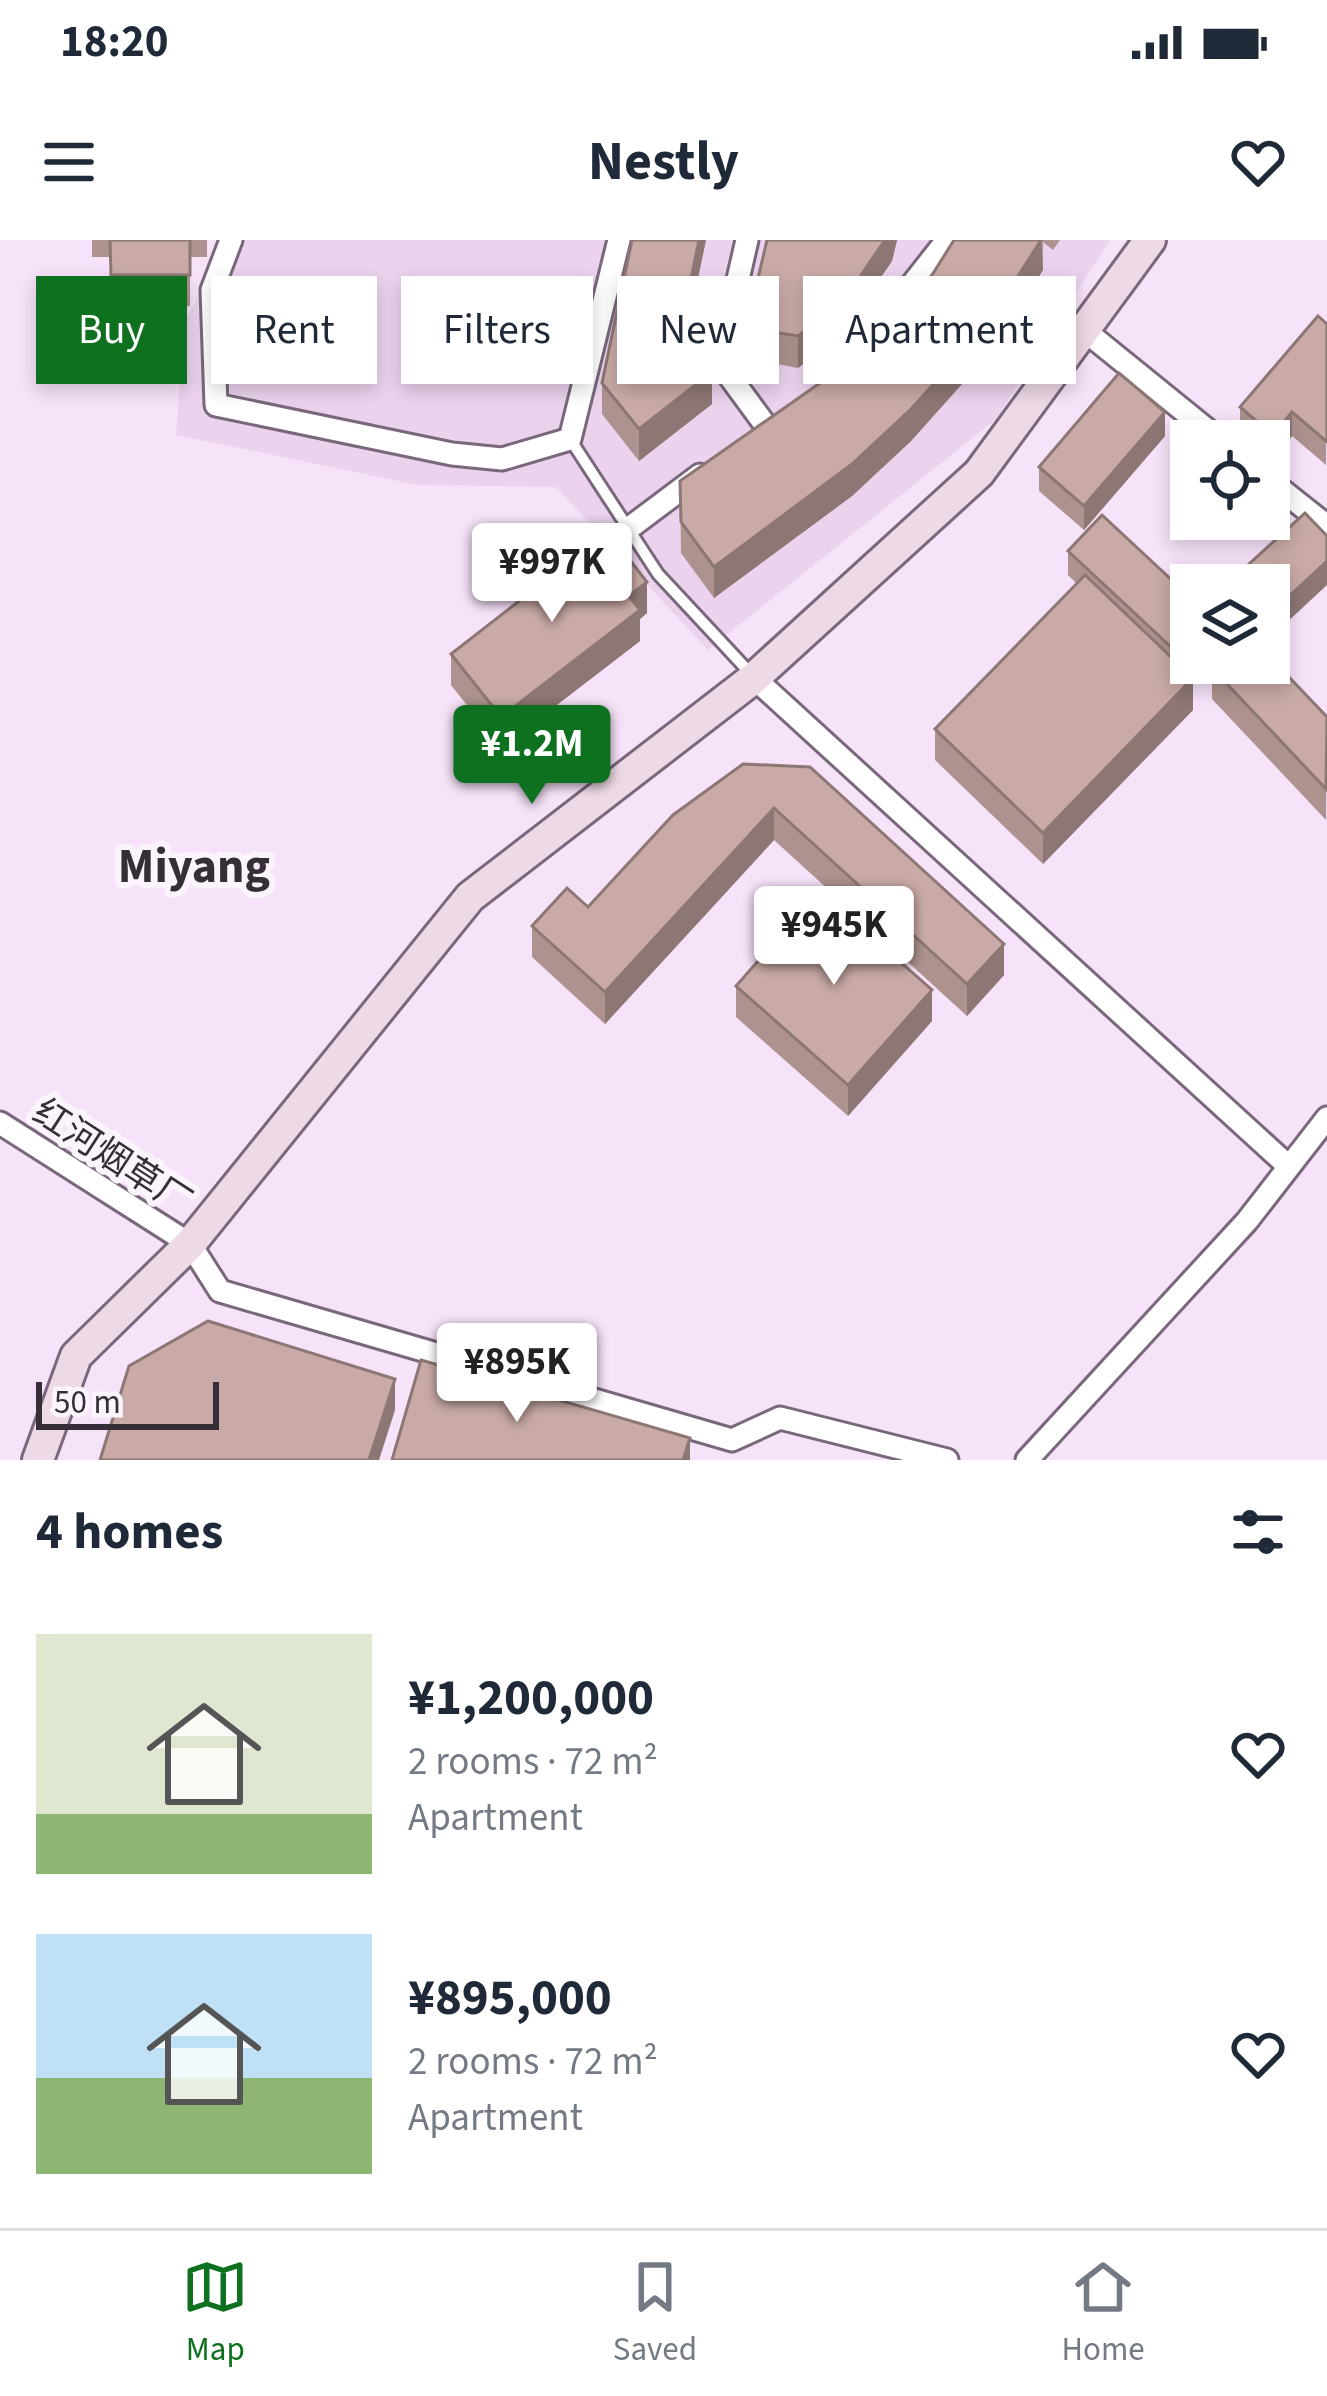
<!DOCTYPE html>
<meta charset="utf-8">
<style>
:root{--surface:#fff;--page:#f6f6f7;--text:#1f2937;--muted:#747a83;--line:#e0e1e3;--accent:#0d7120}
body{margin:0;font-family:"Source Sans 3","Noto Sans SC",sans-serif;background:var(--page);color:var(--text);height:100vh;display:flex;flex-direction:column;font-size:45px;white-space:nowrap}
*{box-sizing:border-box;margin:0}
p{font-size:39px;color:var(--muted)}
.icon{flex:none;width:66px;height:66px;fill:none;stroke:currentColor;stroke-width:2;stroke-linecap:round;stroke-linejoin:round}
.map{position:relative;height:1220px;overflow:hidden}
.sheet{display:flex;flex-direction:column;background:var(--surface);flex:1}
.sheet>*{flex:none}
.hud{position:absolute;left:36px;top:36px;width:1257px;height:108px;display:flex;gap:24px}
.buttons{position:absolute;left:1170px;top:180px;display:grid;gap:24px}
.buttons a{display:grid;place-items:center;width:120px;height:120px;border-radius:0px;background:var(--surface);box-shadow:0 6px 18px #0003;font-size:60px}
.scale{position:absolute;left:36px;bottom:30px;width:183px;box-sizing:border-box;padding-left:12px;border:6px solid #352e36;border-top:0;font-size:33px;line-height:42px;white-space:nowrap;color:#352e36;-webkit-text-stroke:9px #fcf4fd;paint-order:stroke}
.price{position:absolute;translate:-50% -102px;padding:0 27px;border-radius:12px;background:#fff;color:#222;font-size:39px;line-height:78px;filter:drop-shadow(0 3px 6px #0008)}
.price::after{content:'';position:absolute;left:50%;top:72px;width:36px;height:27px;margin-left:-18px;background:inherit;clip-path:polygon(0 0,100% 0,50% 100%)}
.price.active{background:var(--accent);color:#fff}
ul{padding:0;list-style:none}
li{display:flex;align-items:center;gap:36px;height:300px;padding:0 36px}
li span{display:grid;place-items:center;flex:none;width:336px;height:240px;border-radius:0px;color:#555}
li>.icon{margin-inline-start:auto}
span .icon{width:144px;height:144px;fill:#fffc;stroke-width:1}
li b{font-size:51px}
h2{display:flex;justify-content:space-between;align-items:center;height:144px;padding:0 36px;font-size:51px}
.chip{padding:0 42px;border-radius:0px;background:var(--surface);box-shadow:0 6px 18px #0003;font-size:42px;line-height:108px}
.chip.active{background:var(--accent);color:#fff}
.status{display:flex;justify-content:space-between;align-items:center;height:84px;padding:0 60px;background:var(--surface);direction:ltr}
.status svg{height:33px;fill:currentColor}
header{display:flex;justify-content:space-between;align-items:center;height:156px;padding:0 36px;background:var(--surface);font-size:54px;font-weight:700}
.menu{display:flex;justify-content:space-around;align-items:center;height:168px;border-top:3px solid var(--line);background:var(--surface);font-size:33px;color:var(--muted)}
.menu a{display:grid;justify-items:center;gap:6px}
.menu .active{color:var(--accent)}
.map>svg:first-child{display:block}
.built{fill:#ebd3ee}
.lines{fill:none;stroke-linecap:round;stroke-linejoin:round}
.lane-casing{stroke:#79677b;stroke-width:16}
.street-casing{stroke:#79677b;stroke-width:27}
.secondary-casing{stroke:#79677b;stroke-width:36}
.lane{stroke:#fff;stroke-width:10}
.street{stroke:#fff;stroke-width:21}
.secondary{stroke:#eed9e6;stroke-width:30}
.wall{fill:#ad928f}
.shaded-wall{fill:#8d7774}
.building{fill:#c9aaa6;stroke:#8d7774;stroke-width:3}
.labels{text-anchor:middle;stroke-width:12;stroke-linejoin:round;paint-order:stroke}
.street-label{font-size:36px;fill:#352e36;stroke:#fcf4fd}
.district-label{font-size:48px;font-weight:bold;fill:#352e36;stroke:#fcf4fd}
</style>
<div class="status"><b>18:20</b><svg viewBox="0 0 49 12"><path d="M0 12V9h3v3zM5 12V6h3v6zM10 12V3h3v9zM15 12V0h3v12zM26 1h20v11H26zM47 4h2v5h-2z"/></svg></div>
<header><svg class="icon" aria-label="menu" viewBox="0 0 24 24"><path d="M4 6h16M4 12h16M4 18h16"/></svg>Nestly<svg class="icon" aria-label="heart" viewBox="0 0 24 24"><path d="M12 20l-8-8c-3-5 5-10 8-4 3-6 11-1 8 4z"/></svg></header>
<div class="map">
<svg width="1327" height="1220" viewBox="0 0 1327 1220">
<rect width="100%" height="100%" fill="#f6e2f9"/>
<!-- built -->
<path class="built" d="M228 0H1110L996 179 708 410 556 247 418 245 176 195 184 83Z"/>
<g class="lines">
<defs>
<path id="lane" d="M570 199 658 334 752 435"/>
<path id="street" d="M231 0 212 50 216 165 452 214 502 219 570 199 619 0
M747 0 719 122 766 186
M1084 90 1221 201
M831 138 851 122 947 0
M1269 240 1327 286
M628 289 700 235
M754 438 1286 924
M0 883 190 1004 220 1051 732 1200 780 1178 947 1220
M1027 1220 1247 981 1327 878"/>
<path id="secondary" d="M38 1220 76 1116 190 1004 470 657 754 438 979 233 1150 0"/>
</defs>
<!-- lane casing -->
<use href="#lane" class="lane-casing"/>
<!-- street casing -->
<use href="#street" class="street-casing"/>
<!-- secondary casing -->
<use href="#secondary" class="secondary-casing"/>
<!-- lane -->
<use href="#lane" class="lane"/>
<!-- street -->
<use href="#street" class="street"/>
<!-- secondary -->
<use href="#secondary" class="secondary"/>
</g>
<!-- wall -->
<path class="wall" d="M92 0H207V17H190V66L111 67 110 17H92Z
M706 0 685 99 712 164 639 221 602 174V143Z
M767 0H897L892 21 842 94 798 128 767 122 752 95V64Z
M954 0H1060L1053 10 1043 2V30L987 116 911 201 852 256 714 358 681 313 680 241 860 115 932 35Z
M1327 84 1326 225 1292 196 1273 219 1269 216V201H1251L1240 191V167Z
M1165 196 1084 290 1039 251V227Z
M1068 311 1203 423 1191 436 1193 470 1043 624 935 520V489L1077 344 1068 335Z
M647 373 640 379V401L501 508 451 445V414Z
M1212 428 1327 477 1326 580 1212 459Z
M743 524 1004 735 967 776 774 600 605 784 532 717V686L588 667Z
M736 746 932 781 848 876 736 777Z"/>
<!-- shaded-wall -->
<path class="shaded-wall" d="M699 0H706L680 123V92Z
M885 0H897L892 21 842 94 798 128V96Z
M1041 0 1043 30 987 116 911 201 852 256 714 358V327Z
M712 132V164L639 221V189Z
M1165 172V196L1084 290V266Z
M1292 172V196L1273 219V195Z
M1327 321V345L1269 399V375Z
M647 342V373L640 379V401L501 508V477L629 356Z
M1191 411V423H1203L1184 443V419Z
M1193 438V470L1043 624V593Z
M774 568V600L605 784V752Z
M1004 704V735L967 776V744Z
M932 750V781L848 876V845Z
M395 1139V1170L379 1220H369Z
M690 1198V1220H683Z"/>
<!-- building -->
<path class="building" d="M110 0H190V35H111Z
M632 0H699L680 92 712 132 639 189 602 143Z
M767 0H885L842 63 798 96 767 91 752 64Z
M954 0H1041L987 85 911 169 852 224 714 327 681 282 680 241 860 115 932 35Z
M1318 76 1327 84V199L1326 201 1292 172 1273 195 1240 167Z
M1119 133 1165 172 1084 266 1039 227Z
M1305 273 1327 296V321L1269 375V345H1226Z
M1102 275 1191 358V411L1184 419 1068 311Z
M608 292 647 342 629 356 640 370 501 477 451 414Z
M1085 335 1193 438 1043 593 935 489Z
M1269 416 1327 477 1326 549 1212 428 1217 423H1269Z
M743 524 810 527 1004 704 967 744 774 568 605 752 532 686 567 648 588 667 673 575Z
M820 651 932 750 848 845 736 746Z
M208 1081 395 1139 369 1220H100L129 1126Z
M421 1120 690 1198 683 1220H392Z"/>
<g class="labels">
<!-- street labels -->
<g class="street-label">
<text transform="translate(113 916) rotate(33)" y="13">红河烟草厂</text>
</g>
<!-- district labels -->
<g class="district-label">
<text x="194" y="642">Miyang</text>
</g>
</g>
</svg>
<div class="buttons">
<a><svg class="icon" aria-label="locate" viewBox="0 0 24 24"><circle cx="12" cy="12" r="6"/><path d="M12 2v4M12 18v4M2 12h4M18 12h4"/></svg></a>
<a><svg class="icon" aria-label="layers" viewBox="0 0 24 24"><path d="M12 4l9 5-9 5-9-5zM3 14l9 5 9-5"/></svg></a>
</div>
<div class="scale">50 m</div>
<b class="price" style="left:552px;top:385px">¥997K</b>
<b class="price active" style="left:532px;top:567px">¥1.2M</b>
<b class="price" style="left:834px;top:748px">¥945K</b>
<b class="price" style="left:517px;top:1185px">¥895K</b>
<div class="hud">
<a class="chip active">Buy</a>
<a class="chip">Rent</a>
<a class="chip">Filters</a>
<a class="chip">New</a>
<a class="chip">Apartment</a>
</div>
</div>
<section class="sheet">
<h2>4 homes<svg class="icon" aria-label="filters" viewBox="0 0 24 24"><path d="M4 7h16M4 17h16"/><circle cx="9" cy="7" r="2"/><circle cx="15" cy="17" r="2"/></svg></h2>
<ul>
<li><span style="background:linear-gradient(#dfe7d0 75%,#8fb573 0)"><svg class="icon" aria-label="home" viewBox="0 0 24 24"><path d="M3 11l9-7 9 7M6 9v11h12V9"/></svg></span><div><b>¥1,200,000</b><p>2 rooms · 72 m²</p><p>Apartment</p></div><svg class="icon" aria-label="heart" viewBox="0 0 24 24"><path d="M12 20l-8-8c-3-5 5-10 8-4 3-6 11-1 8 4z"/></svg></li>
<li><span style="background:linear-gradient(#bfe0f5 60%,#8fb573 0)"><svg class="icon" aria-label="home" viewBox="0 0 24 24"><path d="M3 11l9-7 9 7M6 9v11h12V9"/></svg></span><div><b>¥895,000</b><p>2 rooms · 72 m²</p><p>Apartment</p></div><svg class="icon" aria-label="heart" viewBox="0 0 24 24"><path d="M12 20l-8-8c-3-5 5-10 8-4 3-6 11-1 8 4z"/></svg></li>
</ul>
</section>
<nav class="menu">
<a class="active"><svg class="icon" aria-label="map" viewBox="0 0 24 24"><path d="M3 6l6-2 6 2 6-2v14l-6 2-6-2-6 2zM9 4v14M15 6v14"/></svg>Map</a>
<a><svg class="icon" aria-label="saved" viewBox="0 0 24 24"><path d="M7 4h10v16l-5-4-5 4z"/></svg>Saved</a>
<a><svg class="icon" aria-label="home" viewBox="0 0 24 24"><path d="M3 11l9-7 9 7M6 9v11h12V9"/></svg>Home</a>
</nav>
